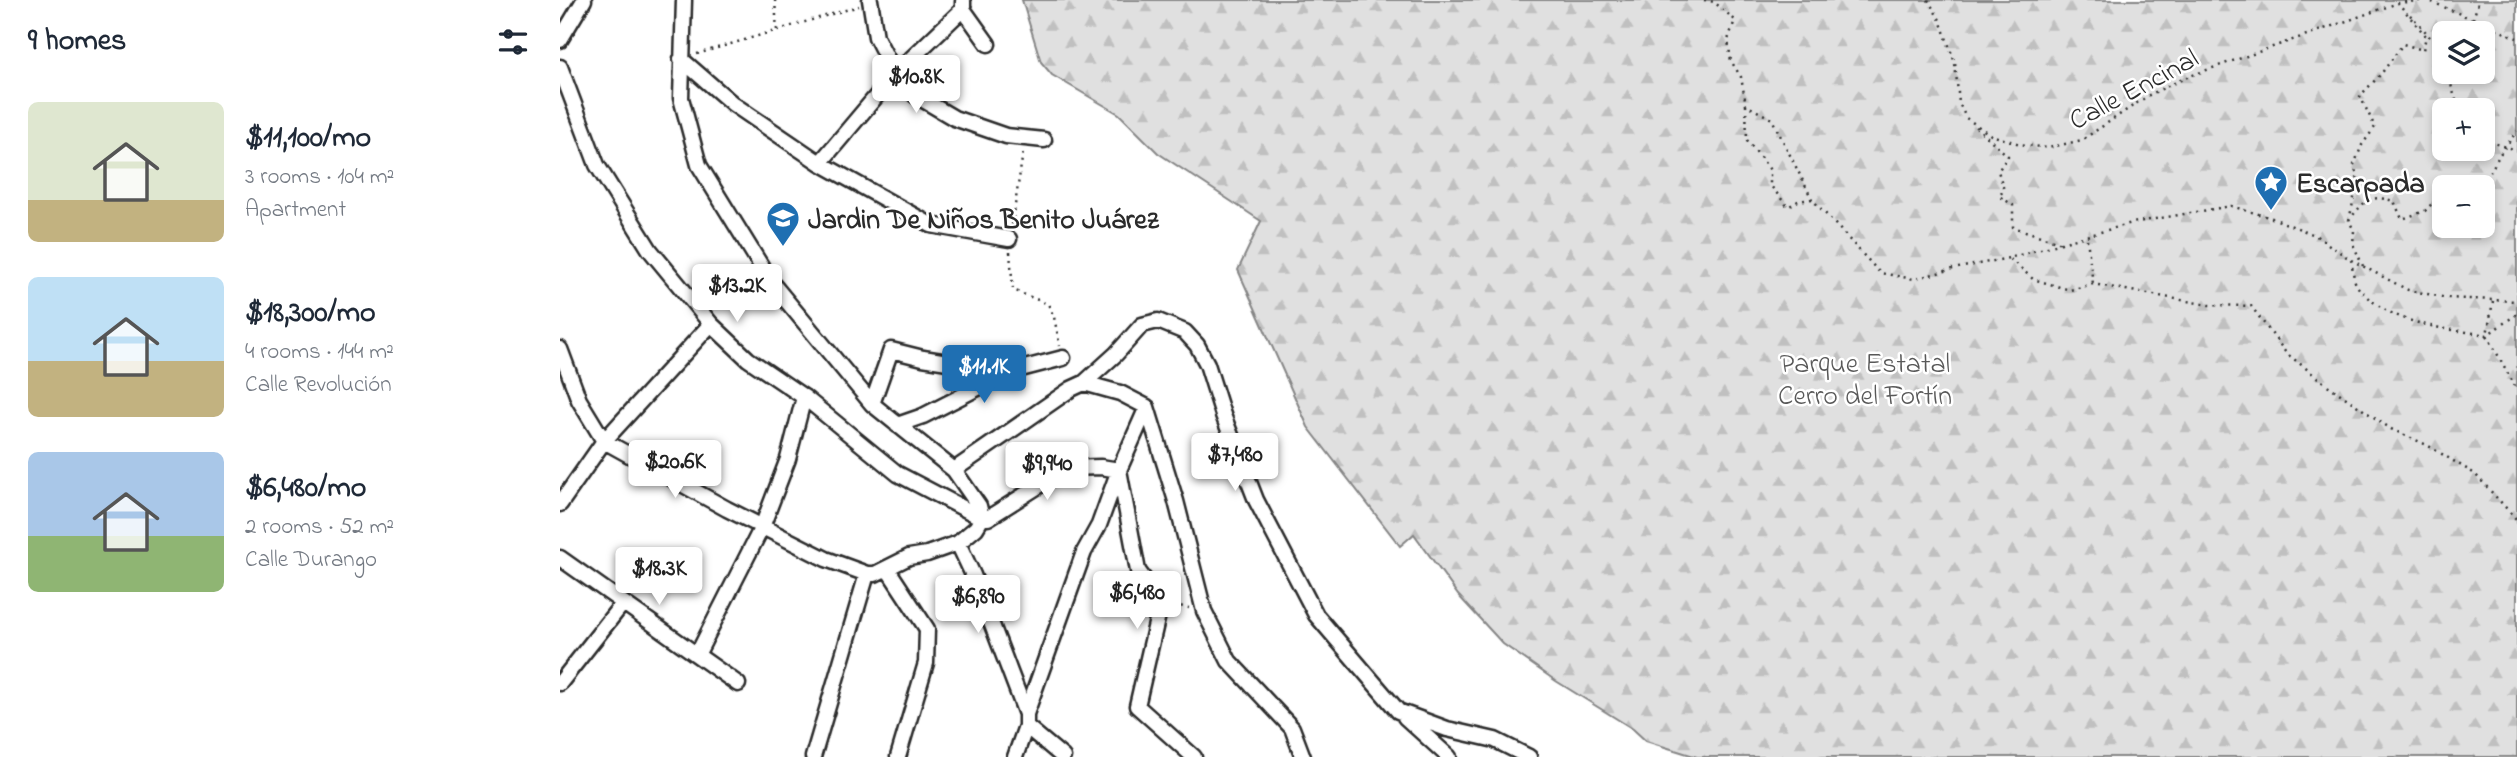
<!DOCTYPE html>
<meta charset="utf-8">
<style>
:root{--surface:#fff;--page:#f2f2f3;--text:#1f2937;--muted:#747a83;--accent:#1f6fb2}
body{margin:0;font-family:"Indie Flower",sans-serif;background:var(--page);color:var(--text);height:100vh;display:flex;flex-direction:column;font-size:26px;white-space:nowrap}
*{box-sizing:border-box;margin:0}
p{font-size:23px;color:var(--muted)}
.icon{flex:none;width:38px;height:38px;fill:none;stroke:currentColor;stroke-width:2;stroke-linecap:round;stroke-linejoin:round}
.map{position:relative;flex:1;overflow:hidden}
.drawer{display:flex;flex-direction:column;background:var(--surface);width:560px}
.drawer>*{flex:none}
.controls{position:absolute;left:1872px;top:21px;display:grid;gap:14px}
.controls a{display:grid;place-items:center;width:63px;height:63px;border-radius:10px;background:var(--surface);box-shadow:0 4px 10px #0003;font-size:35px}
.price{position:absolute;translate:-50% -60px;padding:0 16px;border-radius:7px;background:#fff;color:#222;font-size:23px;line-height:46px;filter:drop-shadow(0 2px 4px #0008)}
.price::after{content:'';position:absolute;left:50%;top:42px;width:21px;height:16px;margin-left:-10px;background:inherit;clip-path:polygon(0 0,100% 0,50% 100%)}
.price.active{background:var(--accent);color:#fff}
ul{padding:0;list-style:none}
li{display:flex;align-items:center;gap:21px;height:175px;padding:0 28px}
li span{display:grid;place-items:center;flex:none;width:196px;height:140px;border-radius:10px;color:#555}
li>.icon{margin-inline-start:auto}
span .icon{width:84px;height:84px;fill:#fffc;stroke-width:1}
li b{font-size:30px}
h2{display:flex;justify-content:space-between;align-items:center;height:84px;padding:0 28px;font-size:30px}
main{display:flex;flex:1;min-height:0}
.map>svg:first-child{display:block}
.forest{fill:url(#forest-firs);stroke:#868686;stroke-width:2;fill-rule:evenodd}
.lines{fill:none;stroke-linecap:round;stroke-linejoin:round}
.minor-casing{stroke:#2b2b2b;stroke-width:19}
.path{stroke:#2b2b2b;stroke-width:2.5;stroke-dasharray:2 5;stroke-linecap:butt}
.minor{stroke:#fff;stroke-width:14}
.labels{text-anchor:middle;stroke-width:5;stroke-linejoin:round;paint-order:stroke}
.street-label{font-size:28px;fill:#2b2b2b;stroke:#fff}
.poi-label{font-size:28px;font-weight:bold;fill:#2b2b2b;stroke:#fff;text-anchor:start}
.park-label{font-size:28px;fill:#585858;stroke:#fff}
</style>
<main>
<section class="drawer">
<h2>9 homes<svg class="icon" aria-label="filters" viewBox="0 0 24 24"><path d="M4 7h16M4 17h16"/><circle cx="9" cy="7" r="2"/><circle cx="15" cy="17" r="2"/></svg></h2>
<ul>
<li><span style="background:linear-gradient(#dfe7d0 70%,#c2b280 0)"><svg class="icon" aria-label="home" viewBox="0 0 24 24"><path d="M3 11l9-7 9 7M6 9v11h12V9"/></svg></span><div><b>$11,100/mo</b><p>3 rooms · 104 m²</p><p>Apartment</p></div></li>
<li><span style="background:linear-gradient(#bfe0f5 60%,#c2b280 0)"><svg class="icon" aria-label="home" viewBox="0 0 24 24"><path d="M3 11l9-7 9 7M6 9v11h12V9"/></svg></span><div><b>$18,300/mo</b><p>4 rooms · 144 m²</p><p>Calle Revolución</p></div></li>
<li><span style="background:linear-gradient(#a9c7e8 60%,#8fb573 0)"><svg class="icon" aria-label="home" viewBox="0 0 24 24"><path d="M3 11l9-7 9 7M6 9v11h12V9"/></svg></span><div><b>$6,480/mo</b><p>2 rooms · 52 m²</p><p>Calle Durango</p></div></li>
</ul>
</section>
<div class="map">
<svg width="1957" height="757" viewBox="0 0 1957 757">
<defs>
<pattern id="forest-firs" width="22" height="20" patternUnits="userSpaceOnUse" patternTransform="scale(1.75)"><rect width="22" height="20" fill="#e0e0e0"/><path d="M5 1l3.5 6h-7zM16 11l3.5 6h-7z" fill="#c0c0c0"/></pattern>
</defs>
<rect width="100%" height="100%" fill="#fff"/>
<filter id="ink" filterUnits="userSpaceOnUse"><feTurbulence type="fractalNoise" baseFrequency=".0143" numOctaves="2"/><feDisplacementMap in="SourceGraphic" scale="14" xChannelSelector="R" yChannelSelector="G"/><feConvolveMatrix kernelMatrix="1 2 1 2 8 2 1 2 1" color-interpolation-filters="sRGB"/></filter>
<g filter="url(#ink)">
<!-- forest -->
<path class="forest" d="M462 0H1957V757H1137L1086 741 1073 729 996 681 943 644 898 595 854 534 840 546 748 427 678 270 701 221 598 153 559 114 492 75 481 62ZM1885 33H1923V72H1885ZM1885 110H1923V149H1885ZM1885 187H1923V226H1885Z"/>
<g class="lines">
<defs>
<path id="minor" d="M310 0 316 37 335 74 355 95 394 118 446 136 484 140
M403 1V9L428 44
M0 40 24 0
M121 59 173 104 260 163 371 225 449 239
M0 67 37 165 90 250 151 324 188 359 244 397 338 474 422 518H428L507 468 541 467 559 470 578 571 601 602 577 706 634 757
M260 163 335 74 403 9
M0 349 19 400 44 441 167 509 266 559 307 574H315L349 557 367 554 398 543 416 528 422 518 419 506 394 470 312 404 211 282 139 165 121 98 124 0
M312 404 331 350 363 358 449 372
M587 407 616 501 644 611 669 661 732 728 743 757
M337 425 363 416 449 372 503 358
M394 470 511 389 524 383 556 354 582 325 598 321 625 332 637 345 647 364 663 415 696 500 756 615 838 711 887 729 935 740 969 757
M0 504 44 441 151 324
M398 543 413 575 466 714
M0 558 178 684
M327 568 367 629 366 663 338 757
M137 655 202 527 228 459 244 397
M0 683 63 603
M845 717 889 757
M466 726 503 757
M253 757 307 574
M455 757 466 726V714L524 552 539 525 559 470 587 407 560 393 524 383"/>
</defs>
<!-- minor casing -->
<use href="#minor" class="minor-casing"/>
<!-- path -->
<path class="path" d="M215 0 217 31
M1144 0 1154 2 1175 20 1168 40 1171 61 1181 77 1186 105 1212 119 1252 199 1320 273 1354 279 1393 269 1449 258 1572 223 1671 206 1712 218 1755 235 1791 260 1848 290 1887 298 1957 301
M1368 0 1380 20 1395 63 1399 103 1406 118 1431 135 1460 144 1488 148 1522 140 1589 95 1627 77 1838 3 1867 0 1957 38
M1850 15C1864 28 1879 47 1885 65
M1913 19 1919 0
M137 54 299 6
M1887 72 1899 110
M1186 105 1187 140 1210 170V185L1228 207 1238 201 1252 199
M1416 127 1448 156 1438 171 1444 190 1439 196 1453 205V227L1502 243
M1923 140 1957 150
M1916 187 1926 180 1940 154 1957 131
M1789 220 1798 181 1794 165 1802 145 1815 127 1800 96 1821 74 1843 44 1863 50 1866 36 1838 3
M452 225 463 152
M1527 239 1533 284
M450 252 453 290 488 304 494 317 500 346
M1450 259 1473 279 1510 290 1533 284 1649 305 1691 306 1726 353 1766 384 1831 429 1867 445 1915 474 1957 520
M1791 260C1793 268 1793 280 1797 286 1828 325 1882 328 1927 335L1957 314
M1803 266 1793 244 1794 231 1789 220C1805 201 1808 194 1834 201L1842 219 1865 211 1885 190
M1933 301 1927 335 1957 390
M614 605 629 608"/>
<!-- minor -->
<use href="#minor" class="minor"/>
</g>
</g>
<!-- icons -->
<defs>
<symbol id="sight-pin" viewBox="-11 -11 22 30"><path d="M0 17L-7.5 6A9.5 9.5 0 1 1 7.5 6Z" fill="#1f6fb2" stroke="#fff"/><path d="M0-6L1.8-2.2L6-1.7L2.9 1.2L3.7 5.4L0 3.3L-3.7 5.4L-2.9 1.2L-6-1.7L-1.8-2.2Z" fill="#fff"/></symbol>
<symbol id="school-pin" viewBox="-11 -11 22 30"><path d="M0 17L-7.5 6A9.5 9.5 0 1 1 7.5 6Z" fill="#1f6fb2" stroke="#fff"/><path d="M0-5L7-2L0 1L-7-2ZM-4 1L0 2.5L4 1V4Q0 6-4 4Z" fill="#fff"/></symbol>
</defs>
<g fill-rule="evenodd">
<use href="#sight-pin" x="1692" y="163" width="38" height="52"/>
<use href="#school-pin" x="204" y="199" width="38" height="52"/>
</g>
<g class="labels">
<!-- street labels -->
<g class="street-label">
<text transform="translate(1573 88) rotate(-28)" y="10">Calle Encinal</text>
</g>
<!-- poi labels -->
<g class="poi-label">
<text x="1736" y="192">Escarpada</text>
<text x="248" y="228">Jardin De Niños Benito Juárez</text>
</g>
<!-- park labels -->
<g class="park-label">
<text x="1305" y="372">Parque Estatal<tspan x="1305" dy="32">Cerro del Fortín</tspan></text>
</g>
</g>
</svg>
<div class="controls">
<a><svg class="icon" aria-label="layers" viewBox="0 0 24 24"><path d="M12 4l9 5-9 5-9-5zM3 14l9 5 9-5"/></svg></a>
<a>+</a>
<a>−</a>
</div>
<b class="price" style="left:356px;top:115px">$10.8K</b>
<b class="price" style="left:177px;top:324px">$13.2K</b>
<b class="price active" style="left:424px;top:405px">$11.1K</b>
<b class="price" style="left:675px;top:493px">$7,480</b>
<b class="price" style="left:115px;top:500px">$20.6K</b>
<b class="price" style="left:487px;top:502px">$9,940</b>
<b class="price" style="left:99px;top:607px">$18.3K</b>
<b class="price" style="left:577px;top:631px">$6,480</b>
<b class="price" style="left:418px;top:635px">$6,890</b>
</div>
</main>
